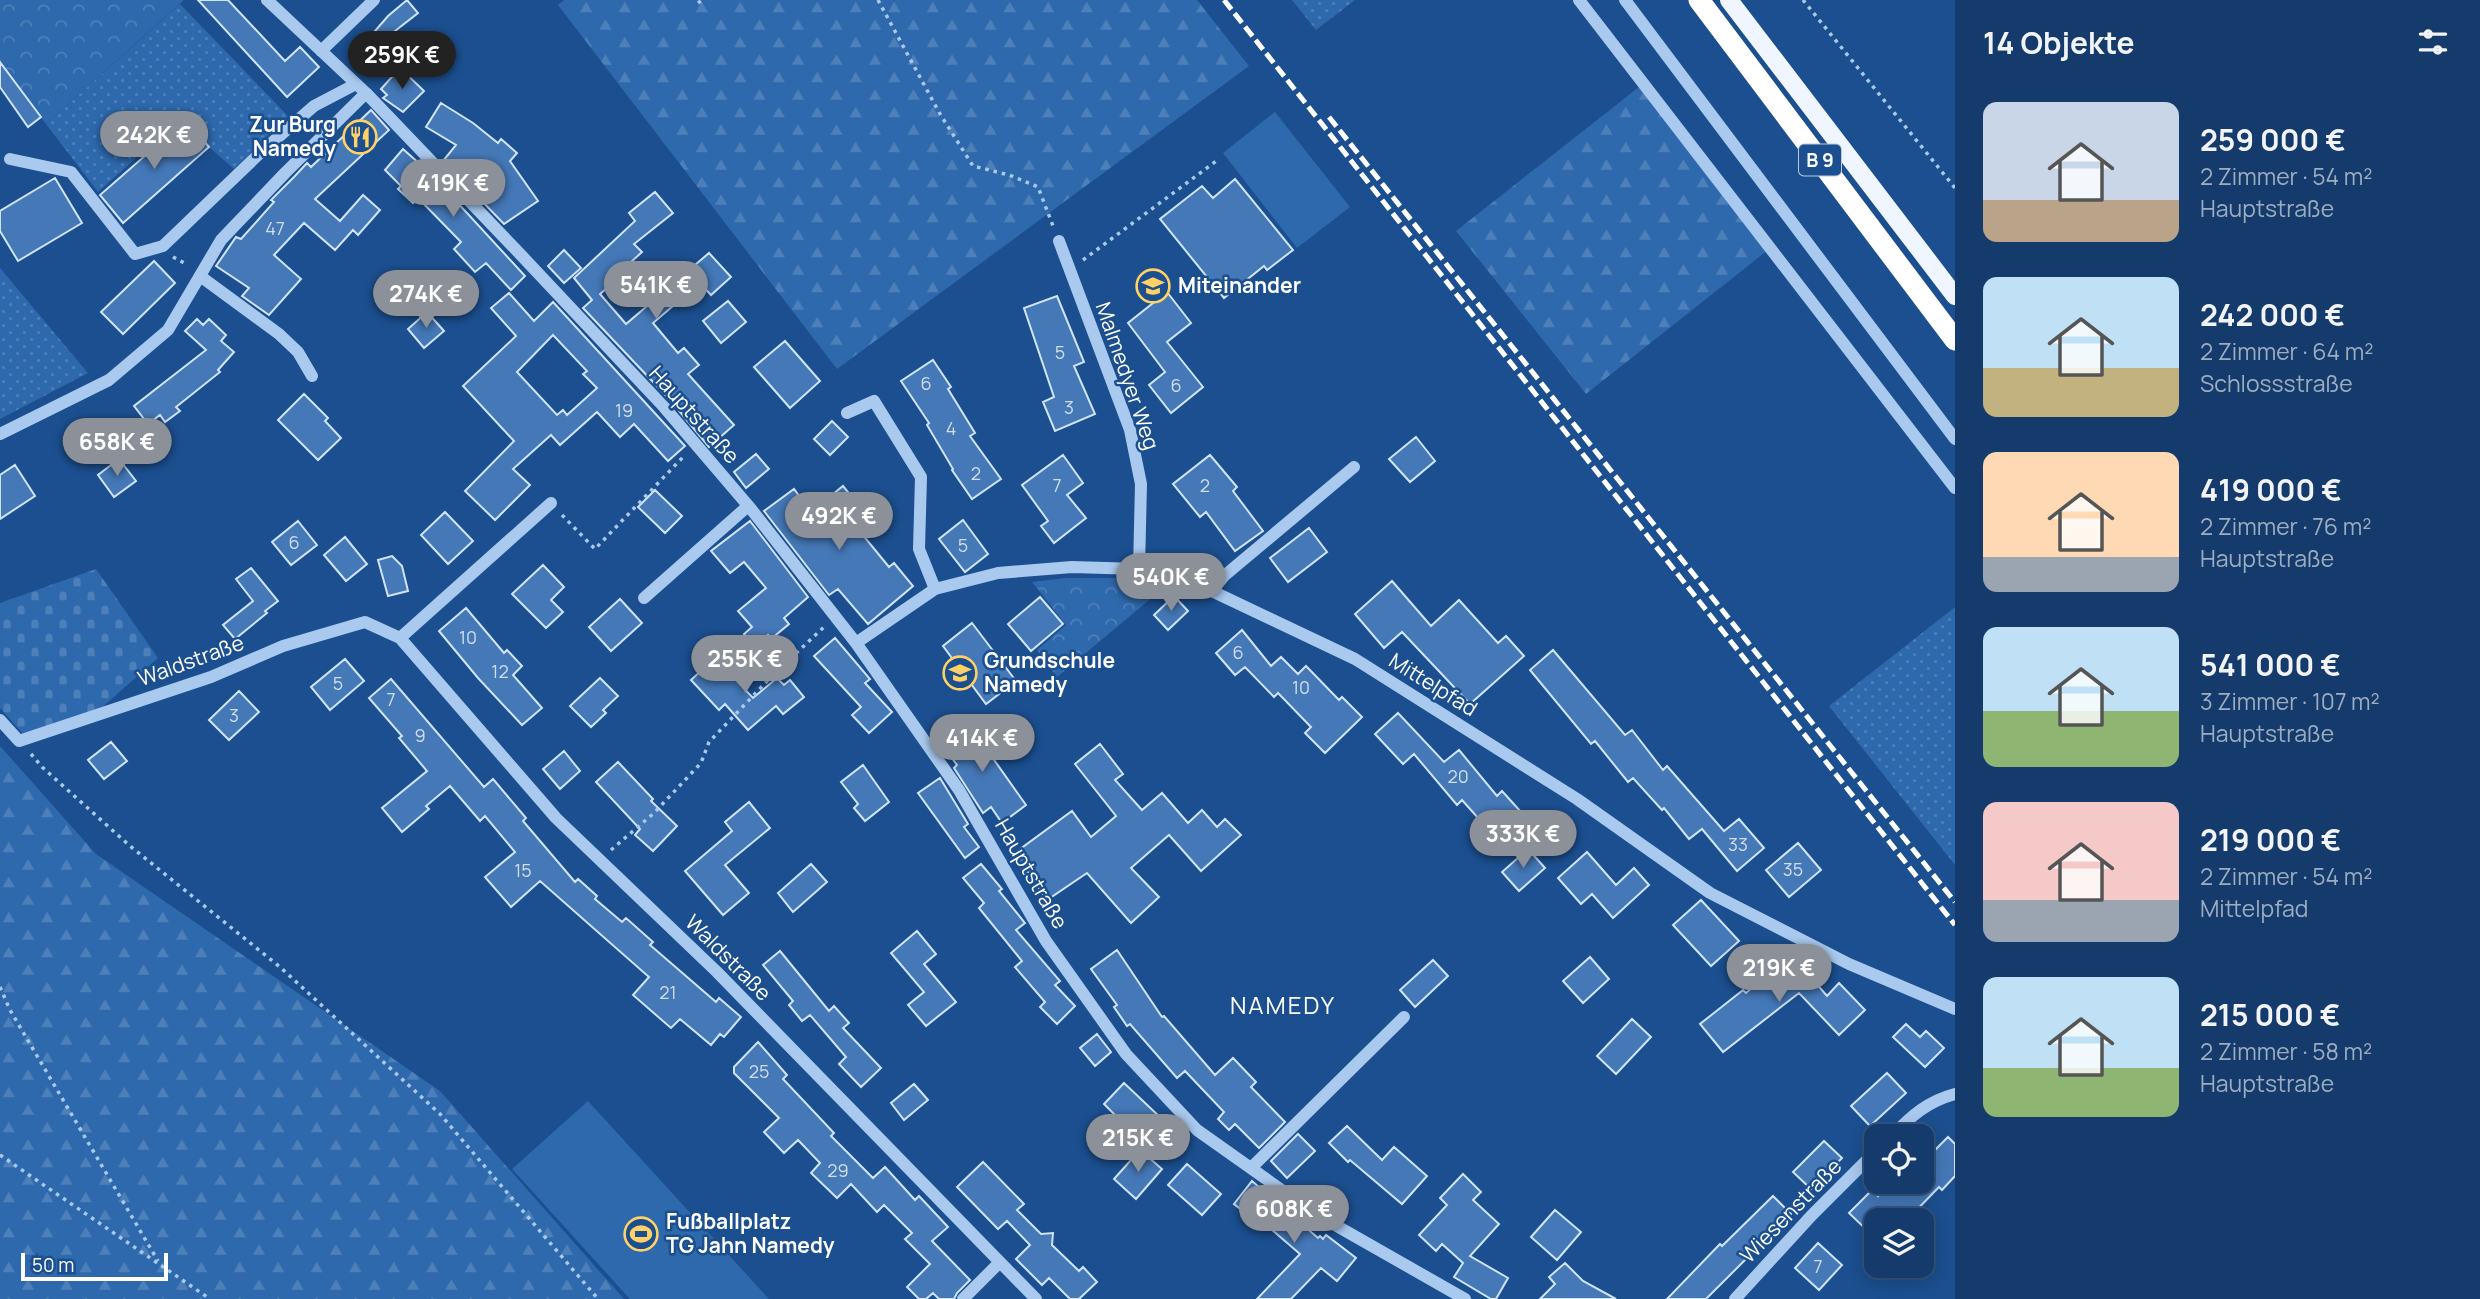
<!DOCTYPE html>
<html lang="de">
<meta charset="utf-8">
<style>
:root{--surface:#143b6b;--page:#1d4271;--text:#f1f3f6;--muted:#9dadc1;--line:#33557e;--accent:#8c9099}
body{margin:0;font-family:Manrope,sans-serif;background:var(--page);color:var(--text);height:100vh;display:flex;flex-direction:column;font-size:26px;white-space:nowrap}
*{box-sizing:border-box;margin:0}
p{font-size:23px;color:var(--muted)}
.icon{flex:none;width:38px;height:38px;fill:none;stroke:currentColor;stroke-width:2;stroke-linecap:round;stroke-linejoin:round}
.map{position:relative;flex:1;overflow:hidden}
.panel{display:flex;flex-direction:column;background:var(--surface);width:525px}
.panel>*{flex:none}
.controls{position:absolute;left:1864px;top:1124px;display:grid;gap:14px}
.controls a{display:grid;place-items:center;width:70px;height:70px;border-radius:14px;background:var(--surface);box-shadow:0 4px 18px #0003,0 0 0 2px var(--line);font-size:35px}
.scale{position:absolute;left:21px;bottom:18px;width:147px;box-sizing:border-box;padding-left:7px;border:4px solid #fff;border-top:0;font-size:19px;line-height:24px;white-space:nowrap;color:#fff;-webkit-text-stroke:5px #1b4f8f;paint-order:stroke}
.price{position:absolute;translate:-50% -60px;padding:0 16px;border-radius:24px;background:var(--accent);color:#fff;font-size:23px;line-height:46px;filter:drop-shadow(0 2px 4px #0008)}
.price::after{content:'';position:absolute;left:50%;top:42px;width:21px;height:16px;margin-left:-10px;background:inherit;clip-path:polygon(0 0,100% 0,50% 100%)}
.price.on{background:#222;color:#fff}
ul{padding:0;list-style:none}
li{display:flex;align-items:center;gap:21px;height:175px;padding:0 28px}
li span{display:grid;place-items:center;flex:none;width:196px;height:140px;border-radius:14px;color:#555}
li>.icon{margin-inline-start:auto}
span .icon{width:84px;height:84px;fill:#fffc;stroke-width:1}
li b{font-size:30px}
h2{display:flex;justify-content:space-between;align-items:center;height:84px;padding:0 28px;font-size:30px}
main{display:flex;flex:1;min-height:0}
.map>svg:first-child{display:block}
.grass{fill:url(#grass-dots)}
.forest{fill:url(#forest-firs)}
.cemetery{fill:url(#cemetery-stones)}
.park{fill:url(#park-crowns)}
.pitch{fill:#2e69ad}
.building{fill:#4478b7;stroke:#cfe3fa;stroke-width:2;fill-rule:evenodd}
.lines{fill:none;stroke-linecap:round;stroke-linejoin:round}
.path{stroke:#a9c9ee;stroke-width:3.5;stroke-dasharray:3.5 5;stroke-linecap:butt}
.minor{stroke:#a9c9ee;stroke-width:12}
.major{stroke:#f0f6ff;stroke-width:18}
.highway{stroke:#fff;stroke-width:21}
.rail{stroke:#fff;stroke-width:5;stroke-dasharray:12 5;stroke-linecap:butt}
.labels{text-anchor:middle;stroke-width:5;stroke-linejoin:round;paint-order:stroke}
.number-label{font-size:18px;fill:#d0dded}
.shield{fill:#1b4f8f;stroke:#bbcadd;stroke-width:2}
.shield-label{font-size:19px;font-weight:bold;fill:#fff}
.poi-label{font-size:21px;font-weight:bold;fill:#fff;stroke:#1b4f8f;text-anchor:start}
.street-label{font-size:21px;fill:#fff;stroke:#1b4f8f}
.quarter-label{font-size:24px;letter-spacing:2px;fill:#fff;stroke:#1b4f8f}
</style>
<main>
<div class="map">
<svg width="1955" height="1299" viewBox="0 0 1955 1299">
<defs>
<pattern id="grass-dots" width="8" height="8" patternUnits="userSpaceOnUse" patternTransform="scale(1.75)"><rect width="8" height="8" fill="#2e69ad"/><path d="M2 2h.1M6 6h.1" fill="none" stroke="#4d80b9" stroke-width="1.8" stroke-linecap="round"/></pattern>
<pattern id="forest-firs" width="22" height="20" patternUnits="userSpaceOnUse" patternTransform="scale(1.75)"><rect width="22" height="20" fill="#2e69ad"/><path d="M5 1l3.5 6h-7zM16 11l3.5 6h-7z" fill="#4d80b9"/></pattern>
<pattern id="cemetery-stones" width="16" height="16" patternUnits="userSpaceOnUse" patternTransform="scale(1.75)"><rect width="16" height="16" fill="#2e69ad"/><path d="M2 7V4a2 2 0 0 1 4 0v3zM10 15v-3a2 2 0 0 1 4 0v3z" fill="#4d80b9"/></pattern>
<pattern id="park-crowns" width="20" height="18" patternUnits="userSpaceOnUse" patternTransform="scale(1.75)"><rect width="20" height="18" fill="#2e69ad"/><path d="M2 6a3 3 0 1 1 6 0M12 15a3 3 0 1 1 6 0" fill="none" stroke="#4d80b9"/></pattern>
</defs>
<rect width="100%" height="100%" fill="#1b4f8f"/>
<!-- grass -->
<path class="grass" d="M1292 0H1355L1316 30Z
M180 4 288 116 234 169 209 147 182 117 98 192 46 124Z
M0 268 88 373 0 419Z
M1955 607V865L1829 706Z"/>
<!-- forest -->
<path class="forest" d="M564 0H1197L1249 66 837 369 558 5Z
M1639 87 1768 250 1586 394 1456 231Z
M0 746 96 854 440 1091 624 1299H0Z"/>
<!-- cemetery -->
<path class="cemetery" d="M96 569 158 658 100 709 23 734 0 708V603Z"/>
<!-- park -->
<path class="park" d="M0 0H184L46 124 0 63Z
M1065 578H1131L1166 586 1057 677 1037 650 1066 625 1032 582Z"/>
<!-- pitch -->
<path class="pitch" d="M1275 112 1350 207 1297 248 1223 153Z
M588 1101 769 1299H630L512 1169Z"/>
<!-- building -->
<path class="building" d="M198 0H228L285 61 300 47 319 67 287 97Z
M407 0 418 13 395 31 409 43 386 68 362 46 388 16Z
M0 62 41 117 28 127 0 87Z
M400 68 424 91 403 112 383 98 387 95 381 89Z
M441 103 473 123 498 143 501 139 517 153 510 161 538 201 504 224 443 161 456 145 426 127Z
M371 110 389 130 315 199 340 221 363 195 380 210 358 235 353 230 335 250 304 223 274 255 301 279 269 315 242 296 249 288 216 266 236 237 241 239 274 202 271 200 295 176 307 163 311 167Z
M186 120 209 147 123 223 100 195Z
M403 149 432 175 525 276 511 290 486 263 475 272 454 249 461 242 418 198 413 203 398 189 401 186 385 170Z
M55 178 82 223 18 261 0 231V211Z
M1235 179 1293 250 1267 270 1264 266 1224 298 1160 219 1202 186 1213 198Z
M655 192 673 213 634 244 642 252 620 272 622 275 600 294 626 324 709 253 731 277 711 295 700 283 653 323 678 353 684 348 699 365 688 374 734 425 709 447 671 401 583 308 592 300 574 278 635 221 629 213Z
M564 250 581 268 564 283 548 266Z
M154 261 175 283 123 334 101 312Z
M1167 292 1191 323 1167 342 1203 387 1171 413 1149 385 1165 372 1128 323Z
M509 293 534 321 553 302 685 446 668 461 634 424 620 437 597 412 560 445 551 435 513 469 530 485 495 520 465 491 514 441 463 386 516 336 491 308ZM553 335 587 371 583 374 597 388 567 415 563 410 557 415 517 372Z
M1057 296 1084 362 1074 366 1095 414 1055 431 1043 402 1054 397 1024 308Z
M728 301 746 322 721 343 703 321Z
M427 312 444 331 424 348 408 329Z
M197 319 203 325 209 319 226 335 221 341 234 352 218 370 220 372 176 407 180 411 165 422 160 415 148 424 134 406 206 350 185 331Z
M785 341 820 381 790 408 754 367Z
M933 360 951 387 948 389 975 433 970 436 1001 479 972 499 952 470 953 469 927 425 929 423 901 381Z
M304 394 328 418 325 421 341 438 318 460 278 420Z
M832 421 848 437 830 455 814 439Z
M1416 437 1435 461 1410 482 1389 459Z
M756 454 769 469 746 488 734 472Z
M1063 455 1083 483 1067 495 1086 518 1054 543 1041 526 1048 521 1022 485Z
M1210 455 1237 487 1233 491 1263 531 1235 551 1206 512 1200 517 1173 484Z
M119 459 136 481 114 497 98 475Z
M15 465 35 496 0 519V475Z
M843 486 860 507 848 517 889 567 894 563 913 586 868 624 838 589 829 595 764 511 794 489 811 512Z
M655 490 682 516 665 533 638 507Z
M445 512 473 541 448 564 421 535Z
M963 520 988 554 965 572 939 539Z
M298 521 317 545 291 565 272 542Z
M750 521 808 597 784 618 789 624 771 639 768 635 754 646 744 634 752 627 738 611 766 588 744 562 730 573 711 551Z
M1309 528 1327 552 1288 582 1270 558Z
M345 537 367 564 346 581 324 555Z
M392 556 402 566 408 591 388 596 378 560Z
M543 565 564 587 551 600 563 612 546 628 512 594Z
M251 568 278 601 265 611 267 613 235 639 223 625 253 601 236 579Z
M1392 581 1431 626 1459 600 1498 643 1506 636 1524 656 1470 704 1402 632 1384 648 1355 614Z
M1174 596 1188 611 1168 630 1154 615Z
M1040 597 1063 624 1031 651 1008 624Z
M620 599 642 623 611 651 589 627Z
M466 608 504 653 507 650 522 666 513 675 542 708 522 725 478 678 439 631Z
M972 623 1016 681 986 704 943 646Z
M1242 630 1271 666 1281 657 1298 674 1306 666 1339 700 1342 697 1362 717 1325 753 1305 733 1311 727 1278 693 1274 697 1245 667 1235 675 1216 653Z
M835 638 870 679 865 683 892 712 869 733 852 715 861 707 814 656Z
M1553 650 1625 735 1632 730 1663 770 1667 766 1724 831 1739 819 1764 848 1737 871 1702 829 1689 839 1664 808 1662 810 1633 778 1628 782 1595 741 1591 744 1530 670Z
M715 658 753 698 777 678 784 685 790 680 804 697 783 714 776 706 748 730 725 704 719 710 691 680Z
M345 659 364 681 330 710 311 687Z
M600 678 618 696 603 710 606 713 591 727 570 706Z
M391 679 484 787 493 779 526 818 523 821 575 882 578 879 597 896 595 899 622 922 626 918 653 942 650 945 716 1002 719 998 741 1017 724 1037 720 1034 711 1045 680 1019 671 1028 633 995 649 977 540 881 511 907 485 877 515 852 485 816 480 821 450 786 426 806 429 809 402 832 382 808 427 771 399 738 402 736 369 698Z
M239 691 259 712 229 740 209 720Z
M1398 713 1444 762 1459 750 1497 796 1502 791 1521 812 1511 821 1513 823 1496 838 1462 800 1457 805 1414 754 1403 764 1375 734Z
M968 723 1026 805 1002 823 991 807 983 813 954 768 957 765 941 743Z
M111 742 127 761 104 779 88 760Z
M1100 744 1123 774 1115 780 1142 810 1162 793 1188 823 1202 810 1217 827 1225 819 1241 835 1201 871 1169 835 1131 868 1159 897 1131 923 1087 873 1047 900 1027 871 1025 873 1012 855 1072 811 1091 837 1116 816 1075 764Z
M564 751 580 771 560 789 543 769Z
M618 762 653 799 651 801 677 826 653 851 635 835 640 829 596 782Z
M863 765 889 802 865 821 854 808 858 804 841 782Z
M940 778 968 824 964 827 979 847 965 858 918 793Z
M749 802 770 828 725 865 749 893 723 915 685 871 732 831 725 822Z
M1798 843 1821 870 1789 897 1766 870Z
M1528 849 1545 868 1519 891 1502 872Z
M1587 852 1616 885 1634 868 1649 885 1613 918 1592 894 1581 904 1558 878Z
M811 864 827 882 793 912 778 893Z
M981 864 1002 889 999 891 1025 923 1016 930 1060 981 1055 985 1075 1006 1057 1024 1040 1007 1045 1002 1015 967 1022 961 979 908 984 903 963 878Z
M1701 900 1739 941 1711 966 1673 925Z
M917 931 936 954 924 964 956 1002 926 1026 908 1005 924 992 891 953Z
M1117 950 1162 1017 1164 1016 1215 1075 1233 1058 1256 1082 1251 1087 1285 1122 1259 1148 1235 1124 1229 1130 1218 1119 1224 1112 1185 1071 1177 1078 1130 1024 1127 1026 1114 1007 1117 1005 1091 969Z
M780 951 829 1011 834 1006 849 1023 843 1028 881 1068 861 1087 839 1064 846 1057 810 1015 802 1021 789 1005 793 1001 763 965Z
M1791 954 1827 996 1839 983 1865 1010 1839 1035 1799 993 1723 1052 1700 1024 1743 990 1746 993Z
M1590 957 1609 979 1583 1003 1563 981Z
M1433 960 1448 976 1415 1007 1400 990Z
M1632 1019 1651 1037 1616 1074 1597 1056Z
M1906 1024 1920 1037 1926 1031 1944 1048 1925 1067 1893 1037Z
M1097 1034 1111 1052 1095 1066 1080 1048Z
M758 1042 787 1075 783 1079 834 1133 831 1136 873 1178 885 1167 915 1200 919 1196 948 1227 932 1241 970 1280 957 1293 954 1299H939L933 1293 926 1299H919L907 1287 930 1264 905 1239 912 1233 884 1205 877 1212 851 1184 837 1198 811 1173 820 1163 798 1140 784 1153 764 1132 779 1118 734 1073V1067Z
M1887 1073 1906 1093 1870 1126 1851 1106Z
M1124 1083 1162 1119 1141 1141 1104 1104Z
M914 1084 928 1100 904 1120 891 1103Z
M1347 1126 1382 1160 1394 1147 1427 1176 1402 1204 1350 1160 1348 1162 1329 1143Z
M1298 1134 1315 1151 1287 1178 1271 1161Z
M1948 1137 1955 1144V1176L1942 1190 1939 1187 1907 1220H1876V1239L1849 1213 1872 1190 1878 1196 1893 1181H1922V1163Z
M1824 1141 1842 1158 1811 1189 1793 1172Z
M1140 1150 1162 1169 1136 1199 1114 1179Z
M983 1162 1024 1204 1017 1210 1041 1234 1053 1233 1052 1245 1079 1271 1083 1267 1097 1282 1079 1299H1070L1049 1278 1042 1285 1016 1259 1030 1245 1007 1221 998 1229 957 1187Z
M1187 1164 1221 1194 1202 1215 1168 1185Z
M1463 1174 1481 1192 1473 1200 1499 1224 1470 1256 1508 1278 1496 1299H1491L1454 1277 1463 1263 1442 1244 1436 1251 1419 1235 1447 1205 1440 1198Z
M1252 1181 1318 1238 1320 1236 1323 1239 1326 1235 1356 1258 1337 1281 1321 1268 1291 1299H1257L1300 1254 1256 1216 1253 1219 1234 1204Z
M1773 1196 1791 1214 1706 1299H1667L1720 1244 1722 1246Z
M1555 1210 1581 1232 1557 1260 1531 1237Z
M1818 1243 1842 1265 1819 1290 1795 1268Z
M1565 1263 1583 1281 1616 1299H1540L1555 1284 1549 1277Z"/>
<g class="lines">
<!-- path -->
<path class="path" d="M878 0 940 114 973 166 1009 175 1038 187 1053 226
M1803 0 1955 188
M698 3 702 0
M173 257 188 265
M1083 260 1219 159
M562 515 595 549 685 455
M31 754 42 767 130 846 280 967 440 1114 598 1299
M611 850 654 813 701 763 709 742 773 675 825 626
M0 987 10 1010 158 1261
M0 1155 210 1299"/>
<!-- minor -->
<path class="minor" d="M267 0 366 93 521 255 664 407 751 509 856 643 959 790 1046 941 1126 1054 1197 1130 1314 1213 1465 1299
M1579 0 1955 488
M1625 0 1955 439
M321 51 374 0
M10 159 71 172 135 254 163 246 260 153 314 106 356 84
M1059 241 1130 430 1141 484 1139 569
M200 276 279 334 298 352 312 376
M847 413 874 401 921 477 919 549 935 589
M0 434 109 380 168 330 221 240 285 173 366 93
M1212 591 1224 576 1354 467
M644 598 748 506
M400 638 551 503
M856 643 935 589 998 573 1072 567 1139 569 1197 584 1355 659 1577 799 1710 893 1849 964 1955 1009
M0 720 19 741 211 677 283 646 365 622 400 638 556 818 717 972 1036 1299
M1892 1136C1911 1116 1928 1101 1955 1094
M1251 1168 1404 1017
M963 1299 1000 1262
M1735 1299 1812 1215 1876 1151"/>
<!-- major -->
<path class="major" d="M1729 0 1955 296"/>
<!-- highway -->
<path class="highway" d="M1699 0 1955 340"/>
<!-- rail -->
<path class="rail" d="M1224 0 1955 925
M1329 117 1955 902"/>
</g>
<!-- icons -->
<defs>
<symbol id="restaurant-ring" viewBox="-11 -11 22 22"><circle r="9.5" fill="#1b4f8f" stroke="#ffd166" stroke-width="1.5"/><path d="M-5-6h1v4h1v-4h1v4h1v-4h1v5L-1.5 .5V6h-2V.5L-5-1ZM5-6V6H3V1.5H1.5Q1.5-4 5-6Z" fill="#ffd166"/></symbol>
<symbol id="school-ring" viewBox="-11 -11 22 22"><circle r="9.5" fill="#1b4f8f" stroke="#ffd166" stroke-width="1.5"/><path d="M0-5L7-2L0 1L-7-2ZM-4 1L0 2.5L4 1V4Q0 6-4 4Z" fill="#ffd166"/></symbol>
<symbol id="stadium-ring" viewBox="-11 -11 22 22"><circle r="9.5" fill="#1b4f8f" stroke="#ffd166" stroke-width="1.5"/><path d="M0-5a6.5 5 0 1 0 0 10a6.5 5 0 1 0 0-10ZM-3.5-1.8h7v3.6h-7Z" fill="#ffd166"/></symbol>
</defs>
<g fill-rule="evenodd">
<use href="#restaurant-ring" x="341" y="118" width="38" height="38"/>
<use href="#school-ring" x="1134" y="267" width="38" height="38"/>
<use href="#school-ring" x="941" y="654" width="38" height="38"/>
<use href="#stadium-ring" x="622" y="1215" width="38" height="38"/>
</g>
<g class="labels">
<!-- number labels -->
<g class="number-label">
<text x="275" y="235">47</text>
<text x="1060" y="359">5</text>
<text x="926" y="390">6</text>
<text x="1176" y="392">6</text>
<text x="1069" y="414">3</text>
<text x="624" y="417">19</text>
<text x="951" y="435">4</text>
<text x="976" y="480">2</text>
<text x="1057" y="492">7</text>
<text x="1205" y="492">2</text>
<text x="294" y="549">6</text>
<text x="963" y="552">5</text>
<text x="468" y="644">10</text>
<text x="1238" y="659">6</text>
<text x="500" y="678">12</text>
<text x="338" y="690">5</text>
<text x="1301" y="694">10</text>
<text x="391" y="706">7</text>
<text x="234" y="722">3</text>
<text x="420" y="742">9</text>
<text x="1458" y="783">20</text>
<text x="1738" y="851">33</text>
<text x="1793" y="876">35</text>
<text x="523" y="877">15</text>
<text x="668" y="999">21</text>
<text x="759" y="1078">25</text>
<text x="838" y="1177">29</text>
<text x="1818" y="1273">7</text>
</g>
<!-- shield labels -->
<rect class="shield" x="1799" y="144.5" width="42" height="31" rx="5"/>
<g class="shield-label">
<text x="1820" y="167">B 9</text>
</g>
<!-- poi labels -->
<g class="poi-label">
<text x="336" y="132" text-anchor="end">Zur Burg<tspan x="336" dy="24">Namedy</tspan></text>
<text x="1178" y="293">Miteinander</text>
<text x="984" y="668">Grundschule<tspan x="984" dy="24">Namedy</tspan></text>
<text x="666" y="1229">Fußballplatz<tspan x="666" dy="24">TG Jahn Namedy</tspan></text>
</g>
<!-- street labels -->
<g class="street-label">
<text transform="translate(1127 376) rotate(71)" y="7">Malmedyer Weg</text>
<text transform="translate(694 415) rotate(48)" y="7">Hauptstraße</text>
<text transform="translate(191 661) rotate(-20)" y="7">Waldstraße</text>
<text transform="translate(1433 685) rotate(32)" y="7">Mittelpfad</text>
<text transform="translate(1031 874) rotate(60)" y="7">Hauptstraße</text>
<text transform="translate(728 958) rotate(45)" y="7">Waldstraße</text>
<text transform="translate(1791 1211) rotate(-46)" y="7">Wiesenstraße</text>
</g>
<!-- quarter labels -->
<g class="quarter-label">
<text x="1283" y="1014">NAMEDY</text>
</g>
</g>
</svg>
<div class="controls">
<a><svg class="icon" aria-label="locate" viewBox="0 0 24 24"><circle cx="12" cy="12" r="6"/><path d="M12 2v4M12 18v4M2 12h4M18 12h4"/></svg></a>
<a><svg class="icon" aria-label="layers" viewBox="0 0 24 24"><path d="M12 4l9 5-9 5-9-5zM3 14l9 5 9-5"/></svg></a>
</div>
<div class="scale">50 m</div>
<b class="price on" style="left:402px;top:91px">259K €</b>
<b class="price" style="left:154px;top:171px">242K €</b>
<b class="price" style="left:453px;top:219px">419K €</b>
<b class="price" style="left:656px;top:321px">541K €</b>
<b class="price" style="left:426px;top:330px">274K €</b>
<b class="price" style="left:117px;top:478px">658K €</b>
<b class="price" style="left:839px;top:552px">492K €</b>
<b class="price" style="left:1171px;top:613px">540K €</b>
<b class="price" style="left:745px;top:695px">255K €</b>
<b class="price" style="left:982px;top:774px">414K €</b>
<b class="price" style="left:1523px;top:870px">333K €</b>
<b class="price" style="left:1779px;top:1004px">219K €</b>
<b class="price" style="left:1138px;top:1174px">215K €</b>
<b class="price" style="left:1294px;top:1245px">608K €</b>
</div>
<section class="panel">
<h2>14 Objekte<svg class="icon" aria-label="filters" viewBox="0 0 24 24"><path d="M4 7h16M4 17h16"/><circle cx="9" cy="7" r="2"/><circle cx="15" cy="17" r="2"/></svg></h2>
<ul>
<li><span style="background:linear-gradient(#c9d6e8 70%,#b9a48a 0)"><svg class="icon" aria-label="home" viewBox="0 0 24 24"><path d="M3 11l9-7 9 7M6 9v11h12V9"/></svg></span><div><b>259 000 €</b><p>2 Zimmer · 54 m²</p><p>Hauptstraße</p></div></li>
<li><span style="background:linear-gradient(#bfe0f5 65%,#c2b280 0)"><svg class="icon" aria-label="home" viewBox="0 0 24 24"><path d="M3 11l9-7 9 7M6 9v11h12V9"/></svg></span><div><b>242 000 €</b><p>2 Zimmer · 64 m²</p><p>Schlossstraße</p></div></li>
<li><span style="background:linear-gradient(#ffd9b3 75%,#9aa5b1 0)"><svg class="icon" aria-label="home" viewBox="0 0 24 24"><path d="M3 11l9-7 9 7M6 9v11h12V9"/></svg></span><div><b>419 000 €</b><p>2 Zimmer · 76 m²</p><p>Hauptstraße</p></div></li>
<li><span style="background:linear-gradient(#bfe0f5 60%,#8fb573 0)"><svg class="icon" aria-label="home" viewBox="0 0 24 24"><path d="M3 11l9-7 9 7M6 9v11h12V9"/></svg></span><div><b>541 000 €</b><p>3 Zimmer · 107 m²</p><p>Hauptstraße</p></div></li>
<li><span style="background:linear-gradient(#f6c9c9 70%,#9aa5b1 0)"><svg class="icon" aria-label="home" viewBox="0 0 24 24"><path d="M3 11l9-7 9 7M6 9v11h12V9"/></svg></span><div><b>219 000 €</b><p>2 Zimmer · 54 m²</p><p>Mittelpfad</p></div></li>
<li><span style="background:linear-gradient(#bfe0f5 65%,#8fb573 0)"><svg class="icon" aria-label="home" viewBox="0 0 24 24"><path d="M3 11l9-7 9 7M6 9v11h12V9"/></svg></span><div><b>215 000 €</b><p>2 Zimmer · 58 m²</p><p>Hauptstraße</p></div></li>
</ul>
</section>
</main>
